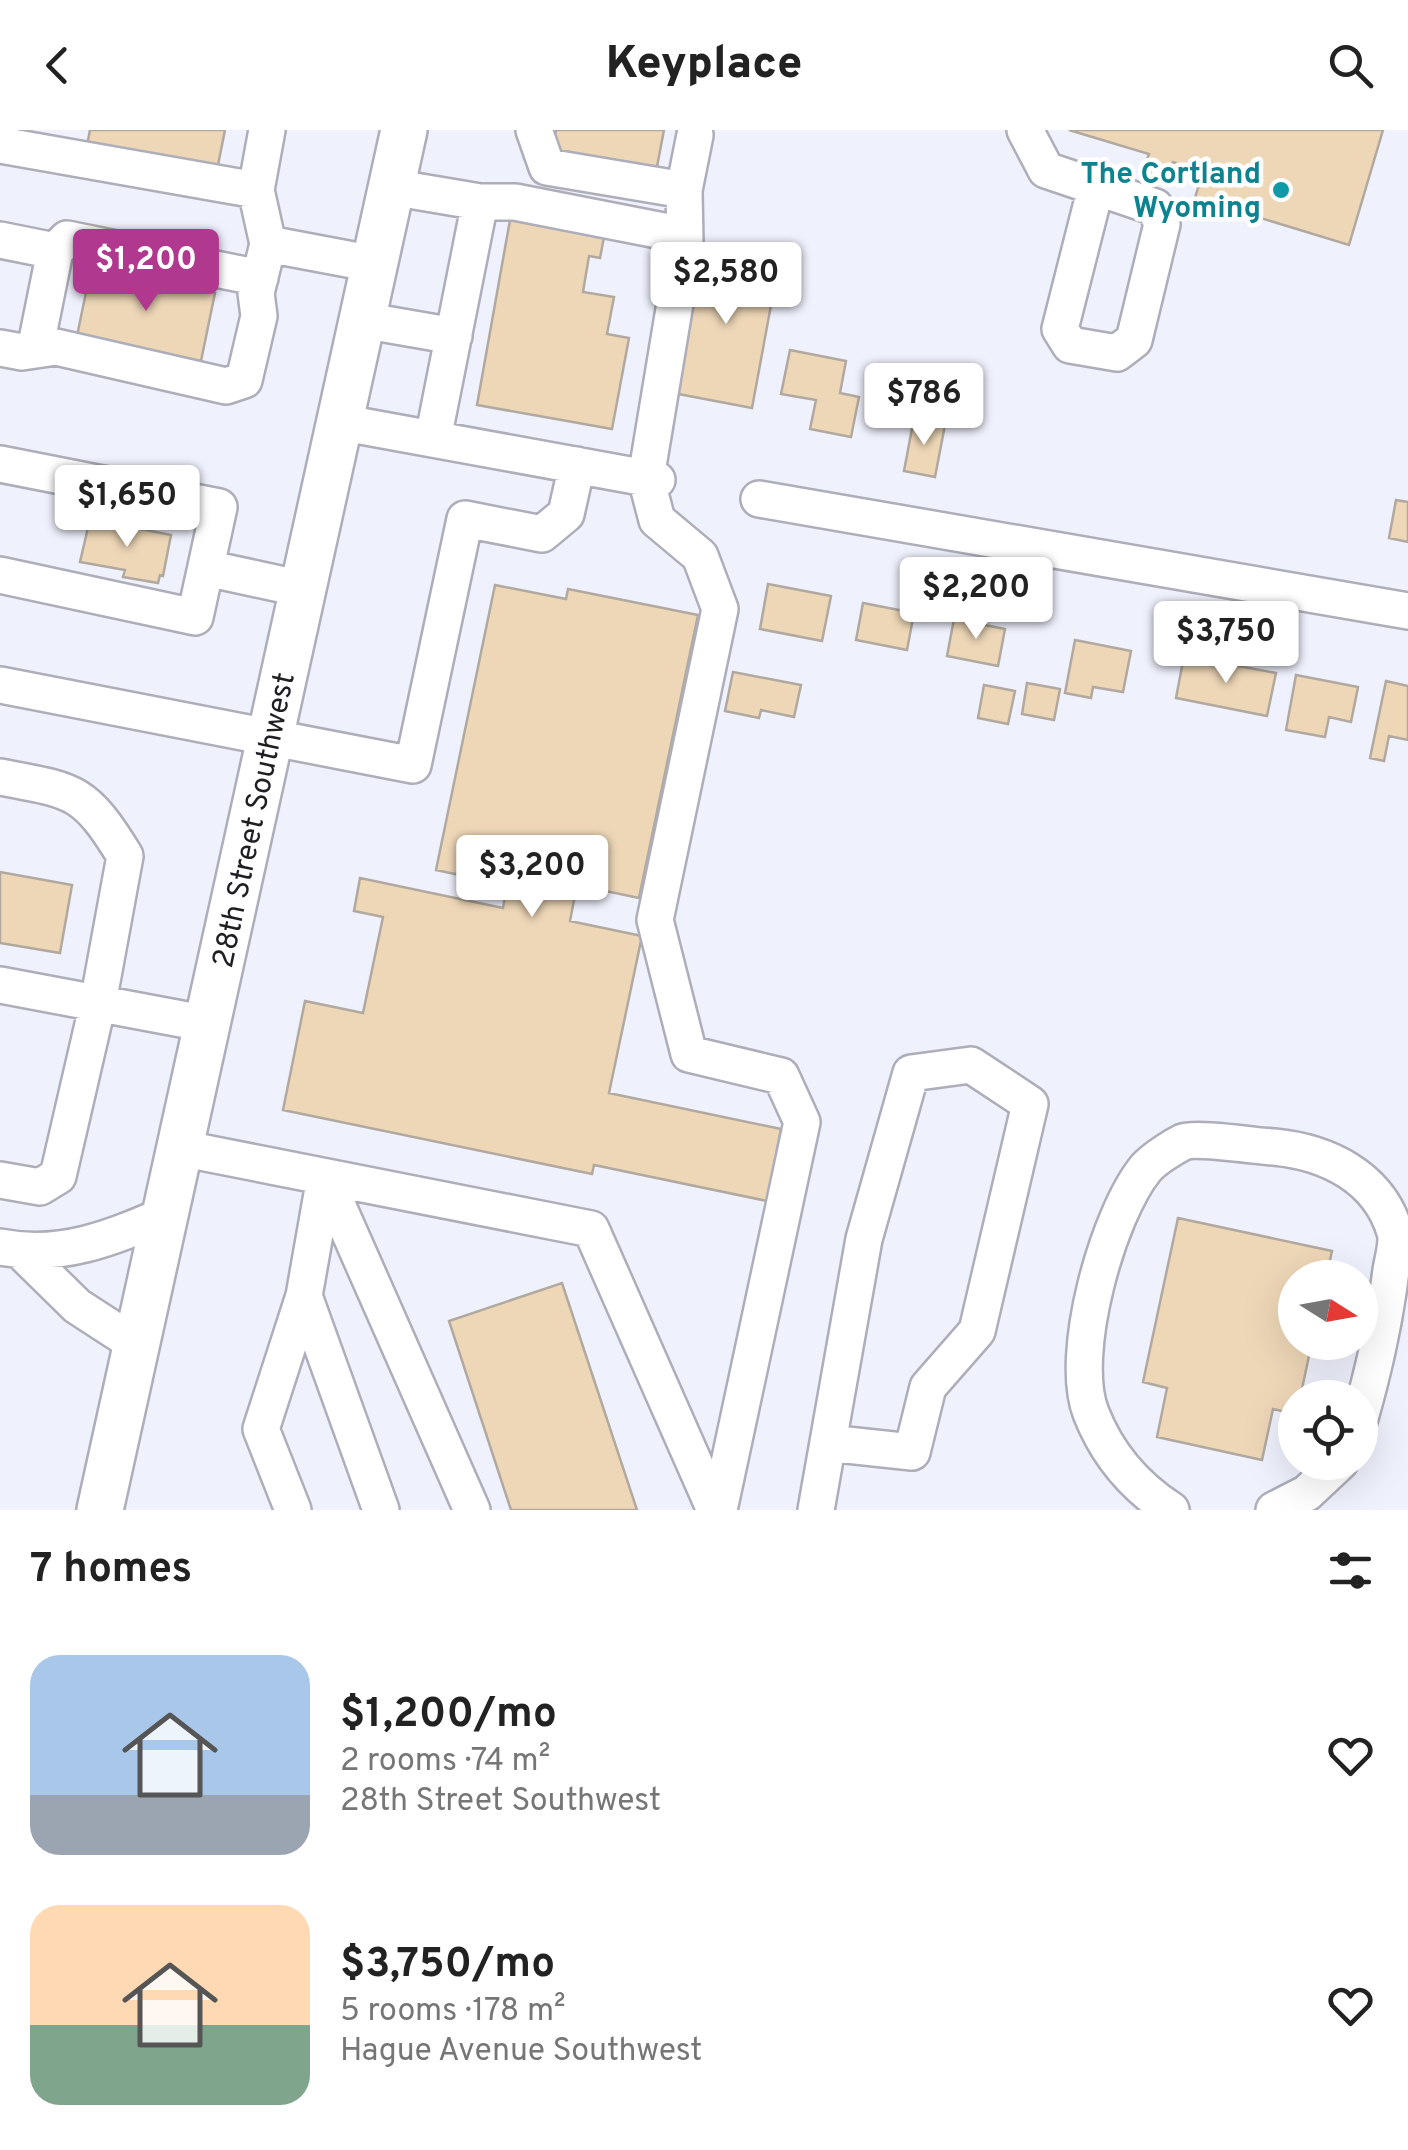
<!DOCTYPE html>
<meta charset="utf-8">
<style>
:root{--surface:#fff;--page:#f6f6f6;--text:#222;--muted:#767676;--accent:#b0388e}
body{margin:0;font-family:Overpass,sans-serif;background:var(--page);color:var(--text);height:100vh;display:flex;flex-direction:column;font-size:38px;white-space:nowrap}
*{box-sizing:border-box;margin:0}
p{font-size:32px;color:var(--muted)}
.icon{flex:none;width:55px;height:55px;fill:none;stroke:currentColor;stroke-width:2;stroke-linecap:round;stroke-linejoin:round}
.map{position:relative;height:1380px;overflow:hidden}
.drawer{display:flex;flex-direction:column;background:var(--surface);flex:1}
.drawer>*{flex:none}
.needle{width:65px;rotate:101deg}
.fabs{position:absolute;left:1278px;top:1130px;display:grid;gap:20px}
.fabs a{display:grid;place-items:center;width:100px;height:100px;border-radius:50%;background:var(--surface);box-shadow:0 10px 40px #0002;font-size:50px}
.price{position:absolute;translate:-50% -85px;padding:0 22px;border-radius:10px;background:#fff;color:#222;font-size:32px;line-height:65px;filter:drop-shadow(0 2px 5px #0008)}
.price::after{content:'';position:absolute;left:50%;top:60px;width:30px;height:22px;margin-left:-15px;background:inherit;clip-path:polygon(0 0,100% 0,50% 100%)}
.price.active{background:var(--accent);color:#fff}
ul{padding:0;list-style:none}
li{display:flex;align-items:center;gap:30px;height:250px;padding:0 30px}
li span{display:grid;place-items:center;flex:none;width:280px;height:200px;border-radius:30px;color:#555}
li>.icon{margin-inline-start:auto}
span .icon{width:120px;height:120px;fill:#fffc;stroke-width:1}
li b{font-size:42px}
h2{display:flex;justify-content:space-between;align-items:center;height:120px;padding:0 30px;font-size:42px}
header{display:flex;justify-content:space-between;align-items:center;height:130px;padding:0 30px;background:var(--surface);font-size:45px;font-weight:800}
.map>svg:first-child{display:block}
.building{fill:#eed7b7;stroke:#b1a99f;stroke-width:2.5}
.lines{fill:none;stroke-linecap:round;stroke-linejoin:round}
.minor-casing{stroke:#adaeb9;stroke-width:40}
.major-casing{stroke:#adaeb9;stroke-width:50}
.minor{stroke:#fff;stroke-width:35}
.major{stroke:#fff;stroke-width:45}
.culture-dot{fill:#0f9aa8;stroke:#fff;stroke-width:4}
.labels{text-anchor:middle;stroke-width:9;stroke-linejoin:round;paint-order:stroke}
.culture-label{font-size:30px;font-weight:bold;fill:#0d838f;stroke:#fff;text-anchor:end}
.street-label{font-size:30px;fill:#1e1e23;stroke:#fff}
</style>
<header><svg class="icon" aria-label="back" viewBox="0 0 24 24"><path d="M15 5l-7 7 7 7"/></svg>Keyplace<svg class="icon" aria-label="search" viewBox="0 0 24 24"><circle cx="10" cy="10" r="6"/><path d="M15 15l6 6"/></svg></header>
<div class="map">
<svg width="1408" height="1380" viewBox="0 0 1408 1380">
<rect width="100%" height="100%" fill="#eff1fd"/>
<!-- building -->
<path class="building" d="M90 0H225L216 45 86 20Z
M556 0H664L655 47 551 28Z
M1069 0H1383L1349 115 1195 68 1203 41 1173 32 1166 51 1142 44 1149 24Z
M510 90 604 107 600 128 589 126 583 162 614 167 607 204 629 208 612 299 477 275Z
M699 117 779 132 752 278 673 263Z
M91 138 215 163 201 231 77 206Z
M790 220 846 231 840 263 859 267 851 307 810 299 816 270 781 264Z
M914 288 945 295 935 347 904 341Z
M1396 370 1408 372V412L1389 408Z
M90 389 171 405 163 446 160 445 158 453 123 447 125 440 80 432Z
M768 454 831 466 822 511 760 499Z
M495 455 566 469 568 459 698 485 639 768 577 755 570 791 642 806 609 963 781 999 767 1071 594 1035 592 1044 283 980 305 871 363 883 383 787 354 781 360 748 503 778 507 755 436 740Z
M863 473 914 483 907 520 856 510Z
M954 489 1005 499 998 536 947 526Z
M1075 510 1131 521 1123 562 1093 557 1091 568 1065 563Z
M1184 526 1276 543 1267 586 1176 568Z
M733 542 801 555 794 587 761 580 759 588 725 581Z
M1296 545 1358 557 1351 592 1329 587 1325 607 1286 600Z
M1386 551 1408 556V610L1389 606 1384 631 1370 628Z
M1027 553 1060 559 1054 590 1022 584Z
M984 555 1015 561 1008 594 978 588Z
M0 742 72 755 60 823 0 813Z
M1178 1088 1332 1121 1326 1148H1295V1212H1312L1300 1268H1295V1284L1273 1279 1262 1330 1157 1307 1167 1258 1143 1252Z
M562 1153 637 1380H511L449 1191Z"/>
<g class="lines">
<defs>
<path id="minor" d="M534 0 547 37 684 60 695 5
M1025 0 1046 40 1155 77 1162 94 1134 210 1117 223 1070 215 1060 199 1096 57
M0 15 256 60 268 114
M391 57 480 72H515L668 102 685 113
M256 60 267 0
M684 60 685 113 646 348 657 390 700 426 720 479 655 790 689 924 781 946 802 992 719 1380
M0 110 55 121 67 109 260 148
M362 190 454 206
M0 218 22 222 56 217 226 256 244 250 259 186 256 163 268 114 374 134
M35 220 55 121
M339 292 657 350
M433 309 480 72
M0 334 219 377 195 487 0 445
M759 369 1408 481
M206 438 303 459
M0 555 413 635 465 389 542 404 566 384 577 335
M0 647C74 661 84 659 125 726L98 873 58 1046 40 1057 0 1050
M0 855 208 894
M180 1018 591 1099 715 1380
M325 1047 472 1380
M0 1117C61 1129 111 1108 165 1085
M21 1121 77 1176 137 1215
M304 1166 325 1047
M293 1380 261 1299 304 1166 381 1380
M816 1380 864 1109 911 943 971 935 1030 974 977 1201 928 1257 912 1322 828 1313
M1171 1380C1134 1356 1107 1324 1091 1283 1068 1225 1108 1084 1146 1038 1154 1029 1173 1017 1183 1012 1196 1007 1256 1016 1274 1017 1327 1022 1379 1047 1395 1102 1398 1113 1393 1128 1391 1140 1385 1190 1374 1239 1360 1288
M1274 1380 1307 1363 1340 1332"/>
<path id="major" d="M100 1380 404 0"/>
</defs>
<!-- minor casing -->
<use href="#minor" class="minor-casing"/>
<!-- major casing -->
<use href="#major" class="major-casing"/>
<!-- minor -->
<use href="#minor" class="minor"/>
<!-- major -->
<use href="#major" class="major"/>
</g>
<!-- markers -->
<circle class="culture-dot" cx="1281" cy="60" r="10"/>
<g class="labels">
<!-- culture labels -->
<g class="culture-label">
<text x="1261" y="53">The Cortland<tspan x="1261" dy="34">Wyoming</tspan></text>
</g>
<!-- street labels -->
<g class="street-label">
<text transform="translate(253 690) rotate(-78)" y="10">28th Street Southwest</text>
</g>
</g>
</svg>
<div class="fabs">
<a><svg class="needle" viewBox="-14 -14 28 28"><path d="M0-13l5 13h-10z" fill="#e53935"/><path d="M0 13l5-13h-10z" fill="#767676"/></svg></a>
<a><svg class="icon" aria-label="locate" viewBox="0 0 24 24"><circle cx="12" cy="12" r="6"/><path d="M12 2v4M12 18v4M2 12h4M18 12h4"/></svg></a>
</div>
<b class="price active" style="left:146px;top:184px">$1,200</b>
<b class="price" style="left:726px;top:197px">$2,580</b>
<b class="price" style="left:924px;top:318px">$786</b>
<b class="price" style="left:127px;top:420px">$1,650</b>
<b class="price" style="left:976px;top:512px">$2,200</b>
<b class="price" style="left:1226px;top:556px">$3,750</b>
<b class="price" style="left:532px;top:790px">$3,200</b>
</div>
<section class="drawer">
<h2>7 homes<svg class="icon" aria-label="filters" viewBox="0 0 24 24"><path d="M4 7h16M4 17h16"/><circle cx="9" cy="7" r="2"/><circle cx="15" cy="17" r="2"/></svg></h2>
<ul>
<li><span style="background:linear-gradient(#a9c7e8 70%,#9aa5b1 0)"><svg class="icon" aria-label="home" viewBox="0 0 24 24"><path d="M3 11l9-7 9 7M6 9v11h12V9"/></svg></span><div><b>$1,200/mo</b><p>2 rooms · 74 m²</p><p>28th Street Southwest</p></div><svg class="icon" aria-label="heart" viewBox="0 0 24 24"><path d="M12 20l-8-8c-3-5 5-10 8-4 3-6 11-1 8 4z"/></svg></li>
<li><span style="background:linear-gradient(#ffd9b3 60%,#7fa58c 0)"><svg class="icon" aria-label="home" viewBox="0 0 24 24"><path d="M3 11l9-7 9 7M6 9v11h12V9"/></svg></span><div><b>$3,750/mo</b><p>5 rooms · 178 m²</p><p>Hague Avenue Southwest</p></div><svg class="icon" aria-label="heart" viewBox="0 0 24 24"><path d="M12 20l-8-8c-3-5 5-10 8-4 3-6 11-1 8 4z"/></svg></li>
</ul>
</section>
